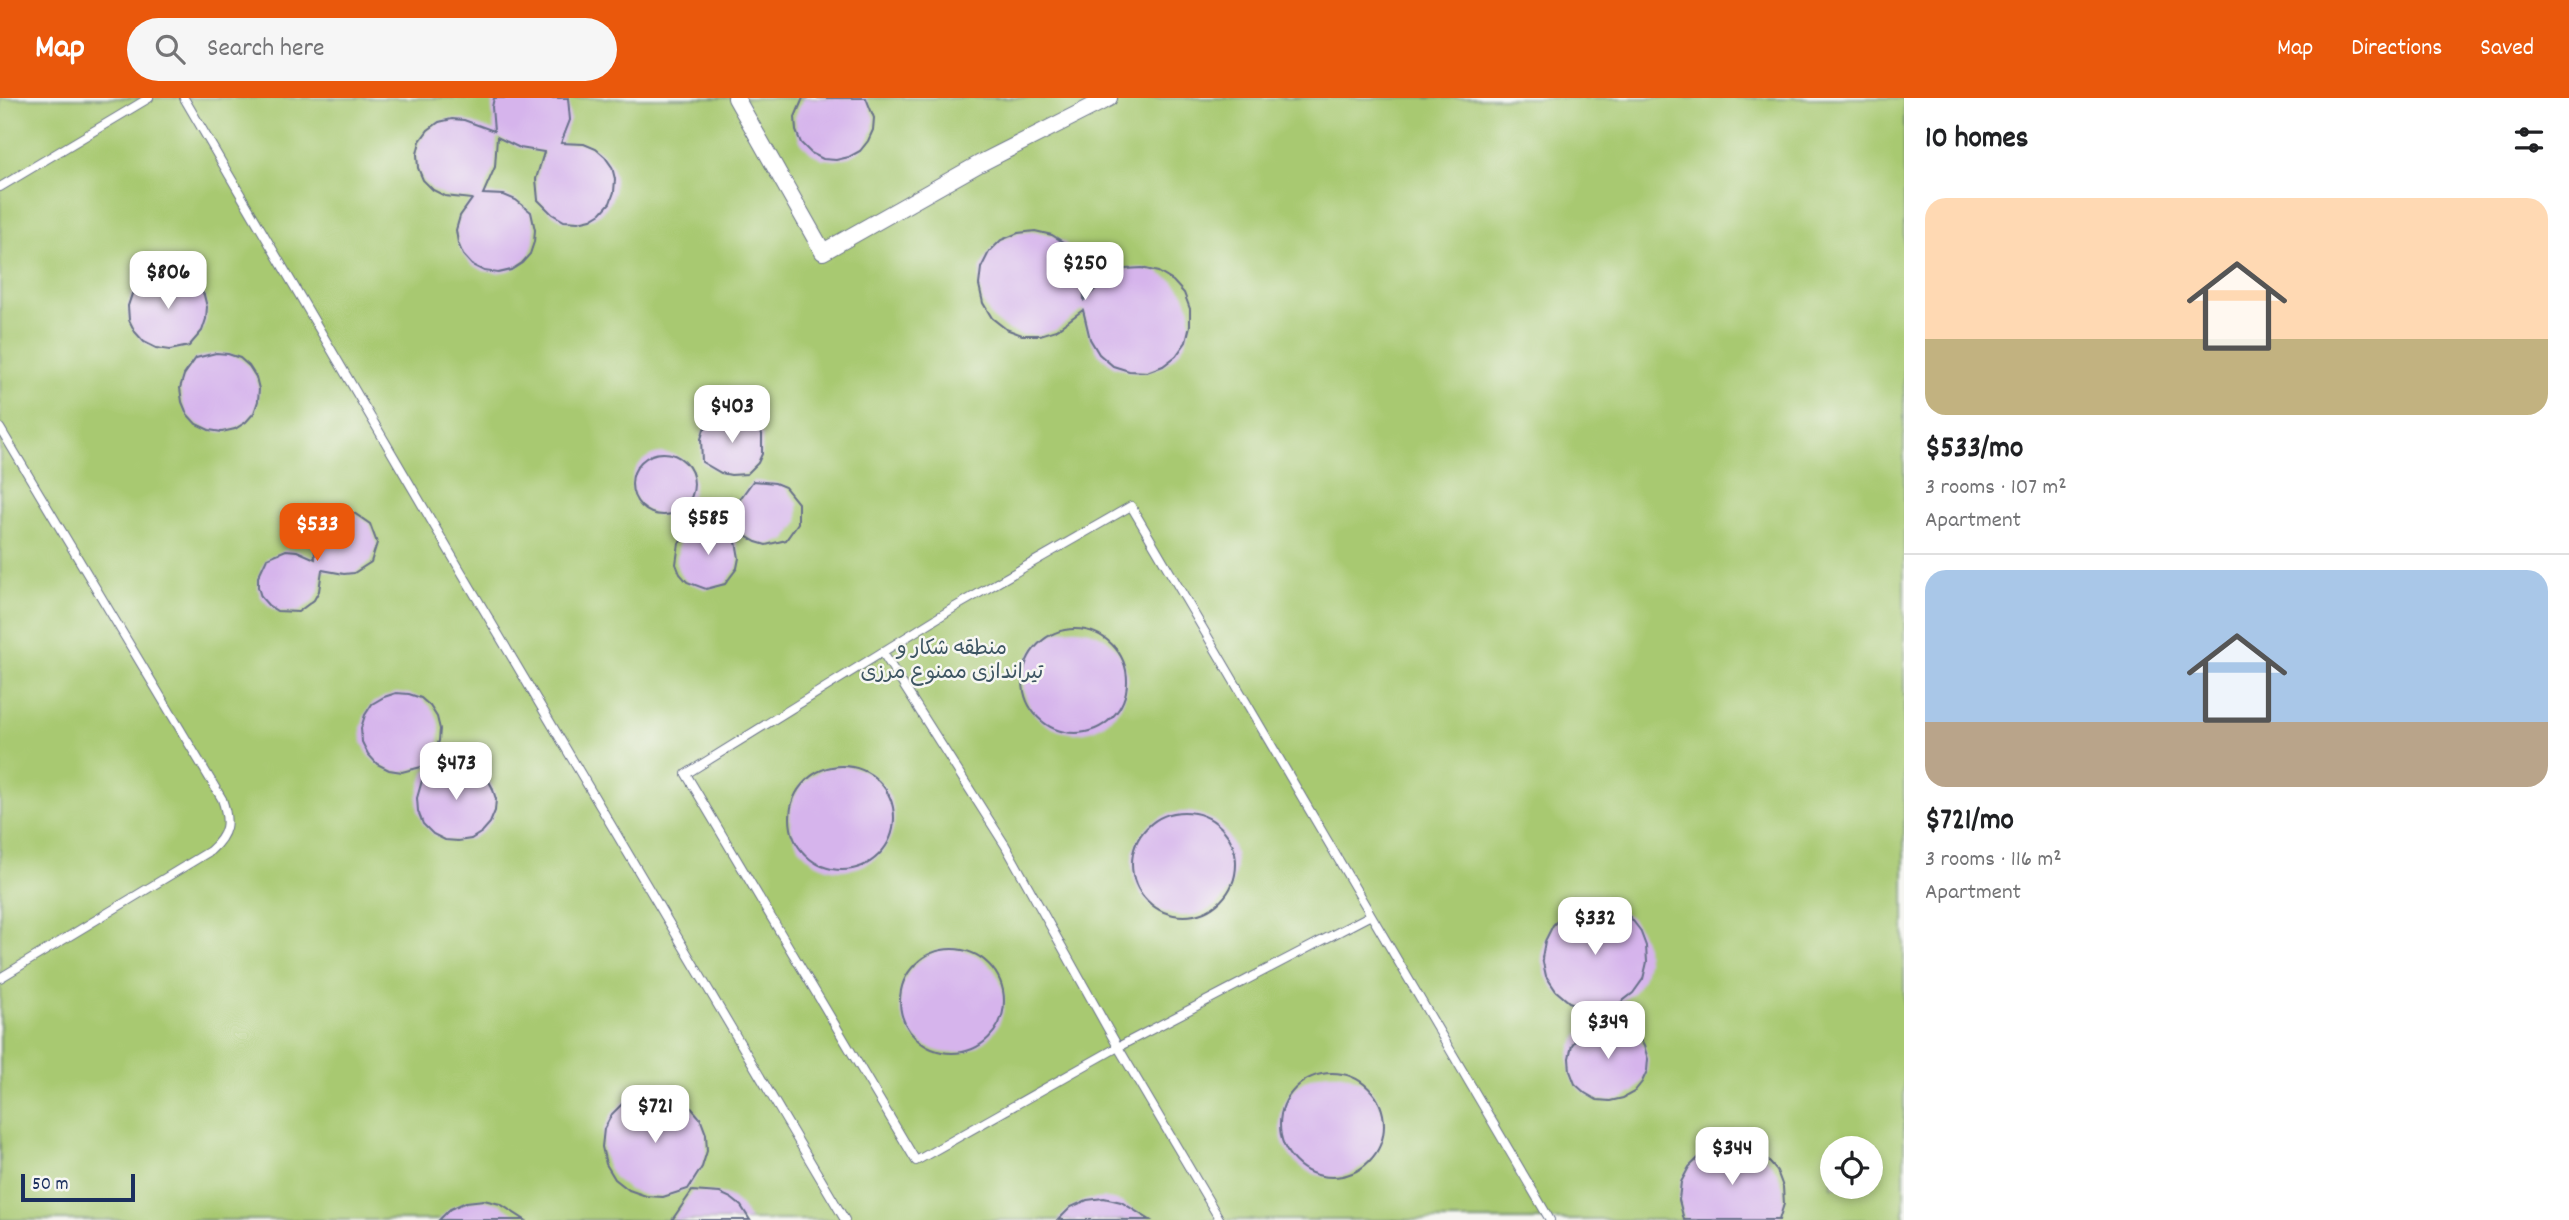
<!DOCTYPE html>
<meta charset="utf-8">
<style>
:root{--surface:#fff;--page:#f6f6f6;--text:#202124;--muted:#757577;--line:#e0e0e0;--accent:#ea580c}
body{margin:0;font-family:Dekko,"Playpen Sans Arabic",sans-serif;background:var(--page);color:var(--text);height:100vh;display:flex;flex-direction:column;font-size:26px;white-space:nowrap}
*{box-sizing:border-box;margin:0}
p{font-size:23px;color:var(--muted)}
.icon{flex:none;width:38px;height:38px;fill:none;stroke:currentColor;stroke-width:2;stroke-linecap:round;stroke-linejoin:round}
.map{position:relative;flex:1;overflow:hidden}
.drawer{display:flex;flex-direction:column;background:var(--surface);width:665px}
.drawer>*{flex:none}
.fabs{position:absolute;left:1820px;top:1038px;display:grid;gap:14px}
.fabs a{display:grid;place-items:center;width:63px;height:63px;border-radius:50%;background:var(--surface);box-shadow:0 4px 10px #0003;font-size:35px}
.scale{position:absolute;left:21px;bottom:18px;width:114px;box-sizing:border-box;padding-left:7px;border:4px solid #1b2f5e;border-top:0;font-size:19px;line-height:24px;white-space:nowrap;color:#1b2f5e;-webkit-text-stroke:5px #f6f6f2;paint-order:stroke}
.price{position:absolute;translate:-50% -60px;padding:0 16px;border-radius:14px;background:#fff;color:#222;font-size:23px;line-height:46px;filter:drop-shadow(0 2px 4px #0008)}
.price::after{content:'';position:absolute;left:50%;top:42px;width:21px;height:16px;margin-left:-10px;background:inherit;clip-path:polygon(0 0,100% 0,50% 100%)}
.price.active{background:var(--accent);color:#fff}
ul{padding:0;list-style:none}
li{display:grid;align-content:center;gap:14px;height:371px;padding:0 21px}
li+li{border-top:2px solid var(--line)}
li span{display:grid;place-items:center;height:217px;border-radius:21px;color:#555}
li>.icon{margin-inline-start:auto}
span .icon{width:126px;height:126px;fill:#fffc;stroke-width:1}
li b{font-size:30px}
h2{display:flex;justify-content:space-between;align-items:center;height:84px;padding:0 21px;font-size:30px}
header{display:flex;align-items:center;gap:42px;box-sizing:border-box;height:98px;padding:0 35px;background:var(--accent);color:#fff}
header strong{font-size:33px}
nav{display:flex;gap:38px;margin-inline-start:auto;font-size:24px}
.search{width:490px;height:63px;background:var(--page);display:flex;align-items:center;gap:18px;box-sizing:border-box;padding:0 24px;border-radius:38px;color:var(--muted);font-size:26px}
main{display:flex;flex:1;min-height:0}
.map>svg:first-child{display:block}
.green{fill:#a8c971;stroke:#627c68;stroke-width:2;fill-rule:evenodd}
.building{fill:#d6b4ec}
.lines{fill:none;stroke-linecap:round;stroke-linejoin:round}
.service-casing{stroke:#677089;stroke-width:10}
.minor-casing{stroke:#677089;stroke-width:18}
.service{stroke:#fff;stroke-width:8}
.minor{stroke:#fff;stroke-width:16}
.labels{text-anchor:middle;stroke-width:5;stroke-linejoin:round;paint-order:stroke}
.park-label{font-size:21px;fill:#3e5663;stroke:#f6f6f2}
</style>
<header>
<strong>Map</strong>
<div class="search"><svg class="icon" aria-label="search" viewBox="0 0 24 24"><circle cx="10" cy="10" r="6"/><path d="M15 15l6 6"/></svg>Search here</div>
<nav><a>Map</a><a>Directions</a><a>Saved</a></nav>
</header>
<main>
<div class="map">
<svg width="1904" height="1122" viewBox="0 0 1904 1122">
<rect width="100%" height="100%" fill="#f6f6f2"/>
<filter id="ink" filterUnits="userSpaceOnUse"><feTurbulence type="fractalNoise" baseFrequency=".0143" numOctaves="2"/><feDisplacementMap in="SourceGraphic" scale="14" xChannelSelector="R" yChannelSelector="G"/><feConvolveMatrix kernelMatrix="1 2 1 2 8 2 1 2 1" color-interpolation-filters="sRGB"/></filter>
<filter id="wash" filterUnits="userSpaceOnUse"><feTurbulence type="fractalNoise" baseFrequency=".00686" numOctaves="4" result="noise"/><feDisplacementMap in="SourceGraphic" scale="28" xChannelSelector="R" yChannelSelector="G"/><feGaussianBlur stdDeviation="1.57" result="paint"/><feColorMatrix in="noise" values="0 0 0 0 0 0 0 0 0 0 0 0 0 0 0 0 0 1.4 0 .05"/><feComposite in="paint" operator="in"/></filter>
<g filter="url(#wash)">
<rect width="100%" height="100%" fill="#f4e9d9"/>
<!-- green -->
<path class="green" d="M0 0H1904V1122H0ZM1832 1050H1871V1088H1832Z"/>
<g id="blocks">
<!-- building -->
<path class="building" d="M494 0H568L570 22 561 45 584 46 596 51 605 59 612 69 615 81 614 94 610 105 601 115 591 121 578 124 564 123 552 116 538 102 536 81 544 54 520 50 497 39 495 69 483 96 504 97 516 102 531 114 535 132 534 144 530 156 522 165 511 172 498 175 484 173 472 167 463 157 458 145 456 132 460 118 472 101 445 98 433 92 423 82 418 70 417 56 420 43 428 32 439 24 452 21 464 22 494 33 492 9Z
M803 0H866L874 20 873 32 868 43 860 53 849 59 836 62 823 61 811 55 801 45 796 33 795 19Z
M1035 133 1052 137 1066 146 1077 159 1083 175 1084 202 1108 179 1125 171 1142 170 1158 174 1173 183 1184 195 1190 211V228L1186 244 1176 258 1163 268 1147 274 1129 273 1113 268 1099 256 1090 241 1083 212 1056 232 1040 237H1022L1006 231 992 220 983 205 979 187 981 170 989 154 1001 142 1018 135Z
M164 173 176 174 188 179 197 187 204 197 207 209 206 221 202 233 189 248 170 252 156 250 144 244 135 234 129 222 128 208 132 196 140 185 151 177Z
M216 255 228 256 240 260 249 268 256 279 259 291 258 303 254 315 246 324 235 331 222 334 209 332 196 326 187 316 182 304 180 290 184 277 196 260Z
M730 315 750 320 762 336V356L758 365 747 376 731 377 721 375 702 364 701 341 704 331 720 317Z
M632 386a31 31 0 1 1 62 0a31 31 0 1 1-62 0Z
M753 383 775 385 785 389 798 405V425L786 442 766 447 756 444 737 433V411L740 401Z
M343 414 354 415 370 426 377 445 371 464 354 475 344 476 322 472 319 493 314 502 298 514 277 513 268 507 261 499 258 489V479L267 460 286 452 297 453 315 461 314 440 318 430 333 416Z
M705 429H715L735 438 739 460 737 470 725 486 706 491 687 484 680 476 676 466 679 445 694 431Z
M1023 583a52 52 0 1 1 104 0a52 52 0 1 1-104 0Z
M396 595 409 596 421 600 430 608 437 619 440 631 439 643 429 667 402 674 389 672 377 666 368 656 362 644 361 630 365 617 372 606 384 599Z
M452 665 465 666 476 670 486 678 492 689 496 701 495 713 490 725 482 734 471 741 458 743 445 742 433 736 423 726 418 713 417 700 425 672Z
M790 720a52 52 0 1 1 104 0a52 52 0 1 1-104 0Z
M1132 766a52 52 0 1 1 104 0a52 52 0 1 1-104 0Z
M1599 806 1615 810 1630 819 1640 832 1646 848 1647 864 1643 881 1633 895 1620 905 1595 913 1569 904 1556 893 1546 878 1542 860 1545 843 1553 827 1565 815 1581 808Z
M900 903a52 52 0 1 1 104 0a52 52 0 1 1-104 0Z
M1602 920 1628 930 1638 938 1644 948 1648 961 1647 973 1642 984 1634 994 1623 1000 1610 1003 1597 1002 1585 995 1575 986 1570 973 1569 960 1572 947 1580 936Z
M1280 1027a52 52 0 1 1 104 0a52 52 0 1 1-104 0Z
M659 995 675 998 689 1007 700 1020 706 1036 707 1053 702 1069 688 1091 663 1099 646 1098 629 1092 615 1081 606 1066 602 1049 604 1031 612 1016 625 1003 641 996Z
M1735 1047 1752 1051 1766 1060 1777 1073 1783 1089 1784 1106 1779 1122H1684L1679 1102 1681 1084 1689 1069 1702 1056 1718 1049Z
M692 1093 720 1095 731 1100 741 1108 750 1122H672Z
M1104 1100 1121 1104 1150 1122H1058L1071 1109 1087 1102Z
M484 1102 500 1106 525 1122H439L450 1111 466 1104Z"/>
</g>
</g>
<g filter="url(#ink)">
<use href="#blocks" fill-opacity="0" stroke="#677089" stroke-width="2"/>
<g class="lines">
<defs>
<path id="service" d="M184 0 459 470 845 1122
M0 89 149 0
M0 330 222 701C230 724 229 736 210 753L0 880
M1131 408 1371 817 1118 949 916 1063 686 676 955 509Z
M883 555 1005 747 1118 949 1220 1122
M1371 817 1550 1122"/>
<path id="minor" d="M736 0 823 154 979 66 1109 0"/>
</defs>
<!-- service casing -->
<use href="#service" class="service-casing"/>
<!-- minor casing -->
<use href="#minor" class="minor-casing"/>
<!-- service -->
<use href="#service" class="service"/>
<!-- minor -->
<use href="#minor" class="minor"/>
</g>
</g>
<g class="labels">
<!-- park labels -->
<g class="park-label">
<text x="952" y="556">منطقه شکار و<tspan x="952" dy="24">تیراندازی ممنوع مرزی</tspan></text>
</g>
</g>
</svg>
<div class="fabs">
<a><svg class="icon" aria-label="locate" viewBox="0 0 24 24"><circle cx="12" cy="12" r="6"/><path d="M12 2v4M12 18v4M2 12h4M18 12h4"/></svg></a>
</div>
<div class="scale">50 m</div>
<b class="price" style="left:1085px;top:204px">$250</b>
<b class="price" style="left:168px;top:213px">$806</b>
<b class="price" style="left:732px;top:347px">$403</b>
<b class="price" style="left:708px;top:459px">$585</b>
<b class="price active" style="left:317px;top:465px">$533</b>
<b class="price" style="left:456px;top:704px">$473</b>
<b class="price" style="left:1595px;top:859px">$332</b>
<b class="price" style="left:1608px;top:963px">$349</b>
<b class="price" style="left:655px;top:1047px">$721</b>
<b class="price" style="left:1732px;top:1089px">$344</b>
</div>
<section class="drawer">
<h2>10 homes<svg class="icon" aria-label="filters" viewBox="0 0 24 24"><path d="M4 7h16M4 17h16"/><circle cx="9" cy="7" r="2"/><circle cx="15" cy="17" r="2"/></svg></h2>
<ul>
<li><span style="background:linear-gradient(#ffd9b3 65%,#c2b280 0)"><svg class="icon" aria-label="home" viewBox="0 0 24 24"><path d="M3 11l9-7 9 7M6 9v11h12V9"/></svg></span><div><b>$533/mo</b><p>3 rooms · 107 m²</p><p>Apartment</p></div></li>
<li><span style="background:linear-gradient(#a9c7e8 70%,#b9a48a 0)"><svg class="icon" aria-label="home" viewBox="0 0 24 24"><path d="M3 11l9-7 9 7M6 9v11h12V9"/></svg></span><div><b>$721/mo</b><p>3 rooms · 116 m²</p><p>Apartment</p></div></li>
</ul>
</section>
</main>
